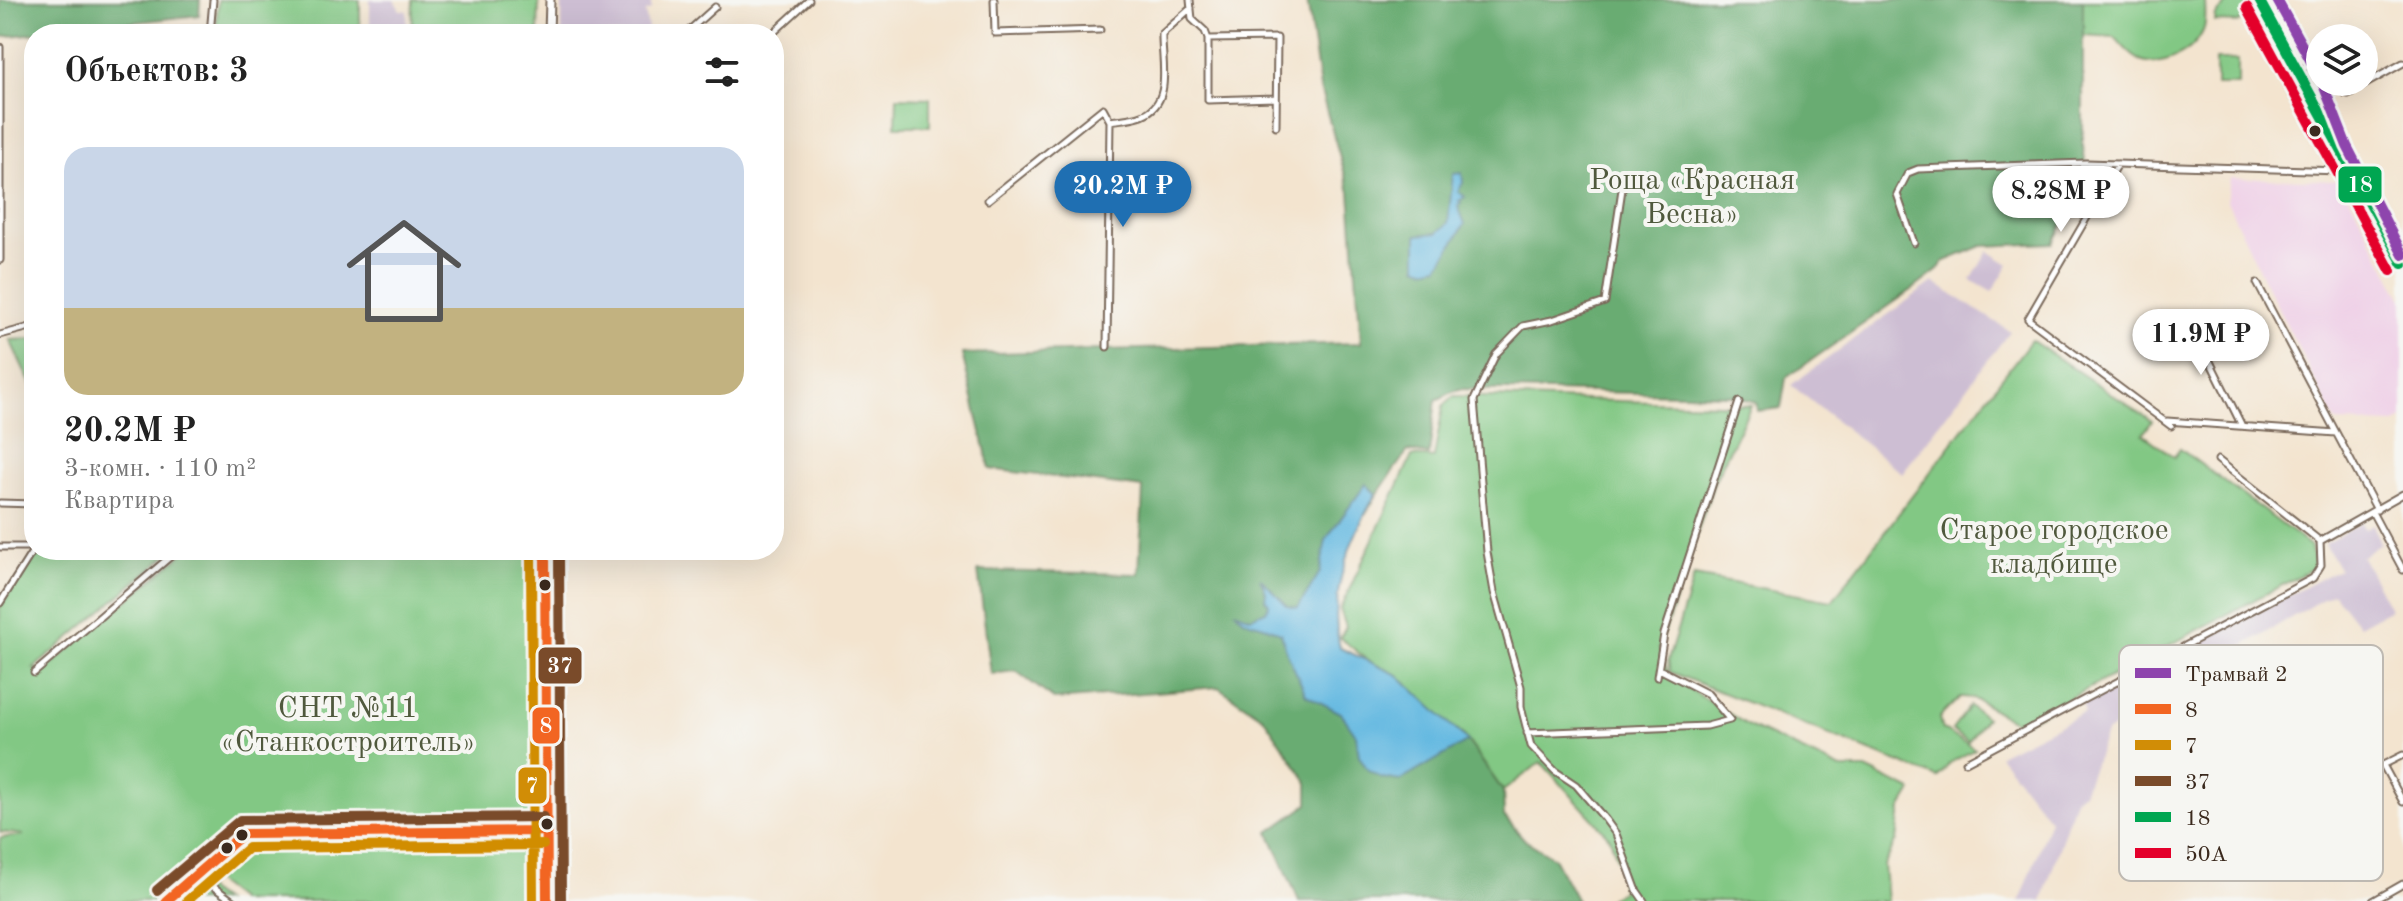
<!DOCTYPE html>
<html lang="ru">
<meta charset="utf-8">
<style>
:root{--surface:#fff;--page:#f2f2f2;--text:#222;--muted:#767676;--line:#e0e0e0;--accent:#1f6fb2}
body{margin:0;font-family:"Old Standard TT",serif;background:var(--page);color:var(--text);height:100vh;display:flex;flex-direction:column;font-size:30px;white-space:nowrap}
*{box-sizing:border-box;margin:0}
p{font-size:26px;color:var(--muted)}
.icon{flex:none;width:44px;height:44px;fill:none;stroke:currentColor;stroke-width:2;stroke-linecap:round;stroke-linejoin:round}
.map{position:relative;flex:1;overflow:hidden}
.side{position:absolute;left:24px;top:24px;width:760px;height:536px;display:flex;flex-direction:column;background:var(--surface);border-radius:32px;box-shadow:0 8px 32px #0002}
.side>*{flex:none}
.tools{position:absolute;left:2306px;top:24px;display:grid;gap:16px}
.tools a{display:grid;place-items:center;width:72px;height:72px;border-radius:50%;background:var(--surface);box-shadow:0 8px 32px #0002;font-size:40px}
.price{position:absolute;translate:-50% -68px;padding:0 18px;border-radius:28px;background:#fff;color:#222;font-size:26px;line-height:52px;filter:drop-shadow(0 2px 4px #0008)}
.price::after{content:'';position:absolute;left:50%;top:48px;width:24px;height:18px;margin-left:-12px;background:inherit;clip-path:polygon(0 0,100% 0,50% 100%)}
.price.current{background:var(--accent);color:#fff}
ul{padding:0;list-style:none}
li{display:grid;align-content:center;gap:16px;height:424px;padding:0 40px}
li+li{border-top:2px solid var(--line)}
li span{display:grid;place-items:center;height:248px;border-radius:24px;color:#555}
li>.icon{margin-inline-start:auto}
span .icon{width:144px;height:144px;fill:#fffc;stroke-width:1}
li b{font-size:34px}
h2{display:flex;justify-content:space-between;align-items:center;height:96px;padding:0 40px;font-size:34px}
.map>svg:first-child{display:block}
.built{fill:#efd0e7}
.industrial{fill:#cdbed3}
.green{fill:#82c884;stroke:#5e7951;stroke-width:2}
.forest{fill:#69ac72;stroke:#526b48;stroke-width:2}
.water{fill:#65b9e1;stroke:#507280;stroke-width:2}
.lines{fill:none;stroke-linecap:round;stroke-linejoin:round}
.street-casing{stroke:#7b6b5c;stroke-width:9}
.secondary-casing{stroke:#7b6b5c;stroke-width:11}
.street{stroke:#fff;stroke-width:5}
.secondary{stroke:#fff;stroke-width:7}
.bus-1-casing{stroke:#f6f6f2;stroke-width:16}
.bus-2-casing{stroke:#f6f6f2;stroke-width:16}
.bus-3-casing{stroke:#f6f6f2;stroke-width:16}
.bus-4-casing{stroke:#f6f6f2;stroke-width:16}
.bus-5-casing{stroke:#f6f6f2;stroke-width:16}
.bus-1{stroke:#f26522;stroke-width:10}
.bus-2{stroke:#d18d06;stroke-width:10}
.bus-3{stroke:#7a4b2a;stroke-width:10}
.bus-4{stroke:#00a651;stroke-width:10}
.bus-5{stroke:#e4002b;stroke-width:10}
.tram-1-casing{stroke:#f6f6f2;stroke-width:16}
.tram-1{stroke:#8e44ad;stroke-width:10}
.bus-dot{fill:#3b2a1e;stroke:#f6f6f2;stroke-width:3}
.labels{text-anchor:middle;stroke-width:8;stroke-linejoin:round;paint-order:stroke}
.park-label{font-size:30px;fill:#50593d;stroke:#f6f6f2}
.key{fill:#f6f6f2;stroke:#beb9b2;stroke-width:2}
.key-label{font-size:22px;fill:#3b2a1e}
.line-badge{stroke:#f6f6f2;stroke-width:3}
.badge-label{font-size:22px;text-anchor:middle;font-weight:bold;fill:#fff}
</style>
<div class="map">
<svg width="2403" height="901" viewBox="0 0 2403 901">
<rect width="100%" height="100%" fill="#f6f6f2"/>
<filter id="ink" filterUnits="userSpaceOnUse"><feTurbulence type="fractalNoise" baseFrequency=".0125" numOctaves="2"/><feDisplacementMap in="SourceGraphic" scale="16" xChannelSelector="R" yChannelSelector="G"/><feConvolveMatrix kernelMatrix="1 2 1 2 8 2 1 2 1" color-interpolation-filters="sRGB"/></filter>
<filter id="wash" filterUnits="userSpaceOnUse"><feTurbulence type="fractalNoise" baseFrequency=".006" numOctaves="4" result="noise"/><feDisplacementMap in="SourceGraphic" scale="32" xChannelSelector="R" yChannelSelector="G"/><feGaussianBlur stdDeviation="1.8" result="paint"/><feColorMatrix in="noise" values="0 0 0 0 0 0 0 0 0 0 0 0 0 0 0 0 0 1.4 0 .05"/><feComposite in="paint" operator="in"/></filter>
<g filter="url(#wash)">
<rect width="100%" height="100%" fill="#f3e4cf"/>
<!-- built -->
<path class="built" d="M2230 178 2341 181 2403 300V419L2396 424 2336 422 2266 284 2227 201Z"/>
<!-- industrial -->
<path class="industrial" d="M370 0H394L400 10 407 11V32L370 34Z
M562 0H651V10L645 12 648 28 641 34H562Z
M1988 251 2009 264 1992 292 1971 280Z
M1933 282 2010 331 1902 473 1791 385Z
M2361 523 2365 529 2373 524 2380 544 2359 558 2362 557 2390 609 2359 626 2333 593 2234 651 2229 645 2180 672 2157 697 2106 733 2083 792 2075 799 2042 901H2020L2050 820 1999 755 2085 712 2082 704 2339 569 2325 544Z"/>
<!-- green -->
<path class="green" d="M218 0H360V34H216Z
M413 0H539L538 34H412Z
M2083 0H2205C2205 10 2207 23 2203 31 2193 53 2160 70 2138 59 2129 54 2122 45 2115 37L2083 35Z
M2231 0H2244L2260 31 2241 20 2238 23 2215 22 2216 15Z
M2216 60H2238V85H2216Z
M897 97 930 98V126H896Z
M34 339V391L10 340Z
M2031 340 2152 421 2143 434 2174 457 2180 449 2311 546 2314 568 2022 724C2000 718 1982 696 1960 697L1939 718 1942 729 1975 749 1950 763 1938 778 1670 672 1668 660 1694 576 1832 601Z
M1454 396 1751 405 1714 482 1659 649 1669 676 1749 726 1841 769H1866L1912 791 1901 809 1897 840 1884 865 1887 901H1605L1622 891 1620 868 1610 838 1541 762 1503 791 1465 737 1340 638 1346 627 1340 609 1412 456 1434 458 1443 406Z
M38 550H173L33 669 45 670 187 550H537L538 901H240L197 868 160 901H0V838L24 835 0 832V607Z
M1970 706 1986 718 1968 742 1952 730Z
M193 880 223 901H169Z"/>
<!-- forest -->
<path class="forest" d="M0 0H200L199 15 1 37Z
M1307 0H2083V145L2087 177 2053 243 1982 246 1943 262 1938 270 1916 287 1786 378 1781 408 1757 411 1756 402 1730 395 1459 389 1436 400 1429 455 1408 451C1366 506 1322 575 1340 648L1398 675 1441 717 1465 737 1503 791 1504 816 1525 840 1554 858 1577 901H1299L1269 832 1308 804V783L1263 717 1218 687 1055 700 1016 671 991 674 978 571 1139 574 1143 488 990 469 962 354 1361 343 1350 192 1320 88Z"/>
<!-- water -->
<path class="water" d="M1462 173 1463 183 1458 191 1465 197 1459 201 1461 203 1458 206 1465 224 1439 266 1424 269 1417 266V235L1437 233 1448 223 1453 174Z
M1366 484 1376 494C1350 539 1327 596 1340 648L1398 675 1468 741 1400 781 1382 778 1368 770 1359 756 1356 735 1341 713 1306 695 1287 653 1281 633C1277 632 1274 629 1269 628 1254 621 1249 626 1235 611L1251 617 1266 611 1269 604 1265 599 1266 592 1260 578 1288 606 1298 608 1320 572 1326 539Z"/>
</g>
<g filter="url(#ink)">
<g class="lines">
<defs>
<path id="street" d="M994 0 995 33 1100 30
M1190 0 1192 19 1205 31 1208 39V100L1276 98
M210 34 213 0
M685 34 715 7
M772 34 809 0
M1208 39 1277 38 1276 126
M0 47V260
M2297 71 2314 62H2320
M2337 82 2344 93 2348 94 2403 63
M2118 164 2028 319 2171 426
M1624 176 1605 302 1552 320 1523 326 1496 354 1474 400 1487 552 1494 592 1521 687V707L1531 746 1555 771 1576 785 1605 819 1616 834 1637 891 1644 901
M988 200 1103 108 1110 121
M1914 243 1897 194 1908 173 1918 169 2086 163 2340 171 2352 168
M2257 283 2377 510
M2187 315 2242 426
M0 335 34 326
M1107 347 1110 121C1120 119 1132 119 1142 115 1174 103 1161 60 1162 34L1191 8
M2167 421 2336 433
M2218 460 2320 541
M0 503 34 504
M2372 512 2403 570
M2320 541 2403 494
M0 547H34
M0 603 34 549
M34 673 178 550
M1657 677 1664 634 1739 402
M1527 733 1707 726 1730 720 1708 694 1659 669
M2403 755 2383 765 2403 802
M1966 762 2313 578 2321 565 2320 541
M197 875 233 901
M2373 901 2403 884"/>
<path id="secondary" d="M2259 0 2403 264
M549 34 550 0
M545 550 547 901
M166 901 243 834 543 831"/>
</defs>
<!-- street casing -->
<use href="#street" class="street-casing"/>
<!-- secondary casing -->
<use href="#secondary" class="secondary-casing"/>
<!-- street -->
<use href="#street" class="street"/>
<!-- secondary -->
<use href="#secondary" class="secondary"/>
<defs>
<path id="bus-1" d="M545 550 547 901
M166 901 243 834 543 831"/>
<path id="bus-2" d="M531 550 533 901
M187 901 248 848 543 845"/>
<path id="bus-3" d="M559 550 561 901
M157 890 240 820 543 817"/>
<path id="bus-4" d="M2259 0 2403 264"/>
<path id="bus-5" d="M2247 7 2391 271"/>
</defs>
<!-- bus-1 casing -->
<use href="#bus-1" class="bus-1-casing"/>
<!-- bus-2 casing -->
<use href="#bus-2" class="bus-2-casing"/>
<!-- bus-3 casing -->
<use href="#bus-3" class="bus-3-casing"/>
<!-- bus-4 casing -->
<use href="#bus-4" class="bus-4-casing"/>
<!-- bus-5 casing -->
<use href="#bus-5" class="bus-5-casing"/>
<!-- bus-1 -->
<use href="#bus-1" class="bus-1"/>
<!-- bus-2 -->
<use href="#bus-2" class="bus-2"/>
<!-- bus-3 -->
<use href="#bus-3" class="bus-3"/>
<!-- bus-4 -->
<use href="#bus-4" class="bus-4"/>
<!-- bus-5 -->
<use href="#bus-5" class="bus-5"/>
<defs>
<path id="tram-1" d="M2277 0 2320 78
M2322 82 2347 146 2403 255"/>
</defs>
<!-- tram-1 casing -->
<use href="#tram-1" class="tram-1-casing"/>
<!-- tram-1 -->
<use href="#tram-1" class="tram-1"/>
</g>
</g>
<!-- markers -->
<g class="bus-dot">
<circle cx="2315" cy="131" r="7"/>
<circle cx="545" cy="585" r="7"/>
<circle cx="547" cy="824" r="7"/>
<circle cx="242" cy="835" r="7"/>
<circle cx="227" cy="848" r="7"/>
</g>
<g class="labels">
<!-- park labels -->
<g class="park-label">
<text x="1692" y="189">Роща «Красная<tspan x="1692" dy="34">Весна»</tspan></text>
<text x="2054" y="539">Старое городское<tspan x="2054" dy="34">кладбище</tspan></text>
<text x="348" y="717">СНТ №11<tspan x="348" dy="34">«Станкостроитель»</tspan></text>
</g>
</g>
<!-- legend -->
<rect x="2119" y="645" width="264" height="236" rx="12" class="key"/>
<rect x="2135" y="668" width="36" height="10" fill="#8e44ad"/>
<rect x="2135" y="704" width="36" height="10" fill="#f26522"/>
<rect x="2135" y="740" width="36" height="10" fill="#d18d06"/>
<rect x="2135" y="776" width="36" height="10" fill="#7a4b2a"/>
<rect x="2135" y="812" width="36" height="10" fill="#00a651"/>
<rect x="2135" y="848" width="36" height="10" fill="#e4002b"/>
<g class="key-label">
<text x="2185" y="681">Трамвай 2</text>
<text x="2185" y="717">8</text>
<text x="2185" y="753">7</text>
<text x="2185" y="789">37</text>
<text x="2185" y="825">18</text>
<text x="2185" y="861">50А</text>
</g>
<g class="line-badge">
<rect x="2337" y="165" width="46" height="39" rx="8" fill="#00a651"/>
<rect x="537" y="646" width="46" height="39" rx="8" fill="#7a4b2a"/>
<rect x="531" y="706" width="30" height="39" rx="8" fill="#f26522"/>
<rect x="517" y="766" width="31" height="39" rx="8" fill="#d18d06"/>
</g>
<g class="badge-label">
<text x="2360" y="192">18</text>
<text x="560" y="673">37</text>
<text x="546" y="733">8</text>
<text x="532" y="793">7</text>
</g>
</svg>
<div class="tools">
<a><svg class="icon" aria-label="layers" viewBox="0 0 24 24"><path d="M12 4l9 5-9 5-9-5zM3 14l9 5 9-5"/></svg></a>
</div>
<b class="price current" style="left:1123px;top:229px">20.2M ₽</b>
<b class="price" style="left:2061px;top:234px">8.28M ₽</b>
<b class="price" style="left:2201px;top:377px">11.9M ₽</b>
<section class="side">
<h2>Объектов: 3<svg class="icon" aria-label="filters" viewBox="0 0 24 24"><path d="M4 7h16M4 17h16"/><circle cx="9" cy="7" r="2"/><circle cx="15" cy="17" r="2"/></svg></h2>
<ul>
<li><span style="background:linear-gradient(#c9d6e8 65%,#c2b280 0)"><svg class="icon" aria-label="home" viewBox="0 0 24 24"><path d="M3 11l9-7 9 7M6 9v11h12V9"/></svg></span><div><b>20.2M ₽</b><p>3-комн. · 110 m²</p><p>Квартира</p></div></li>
</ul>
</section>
</div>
